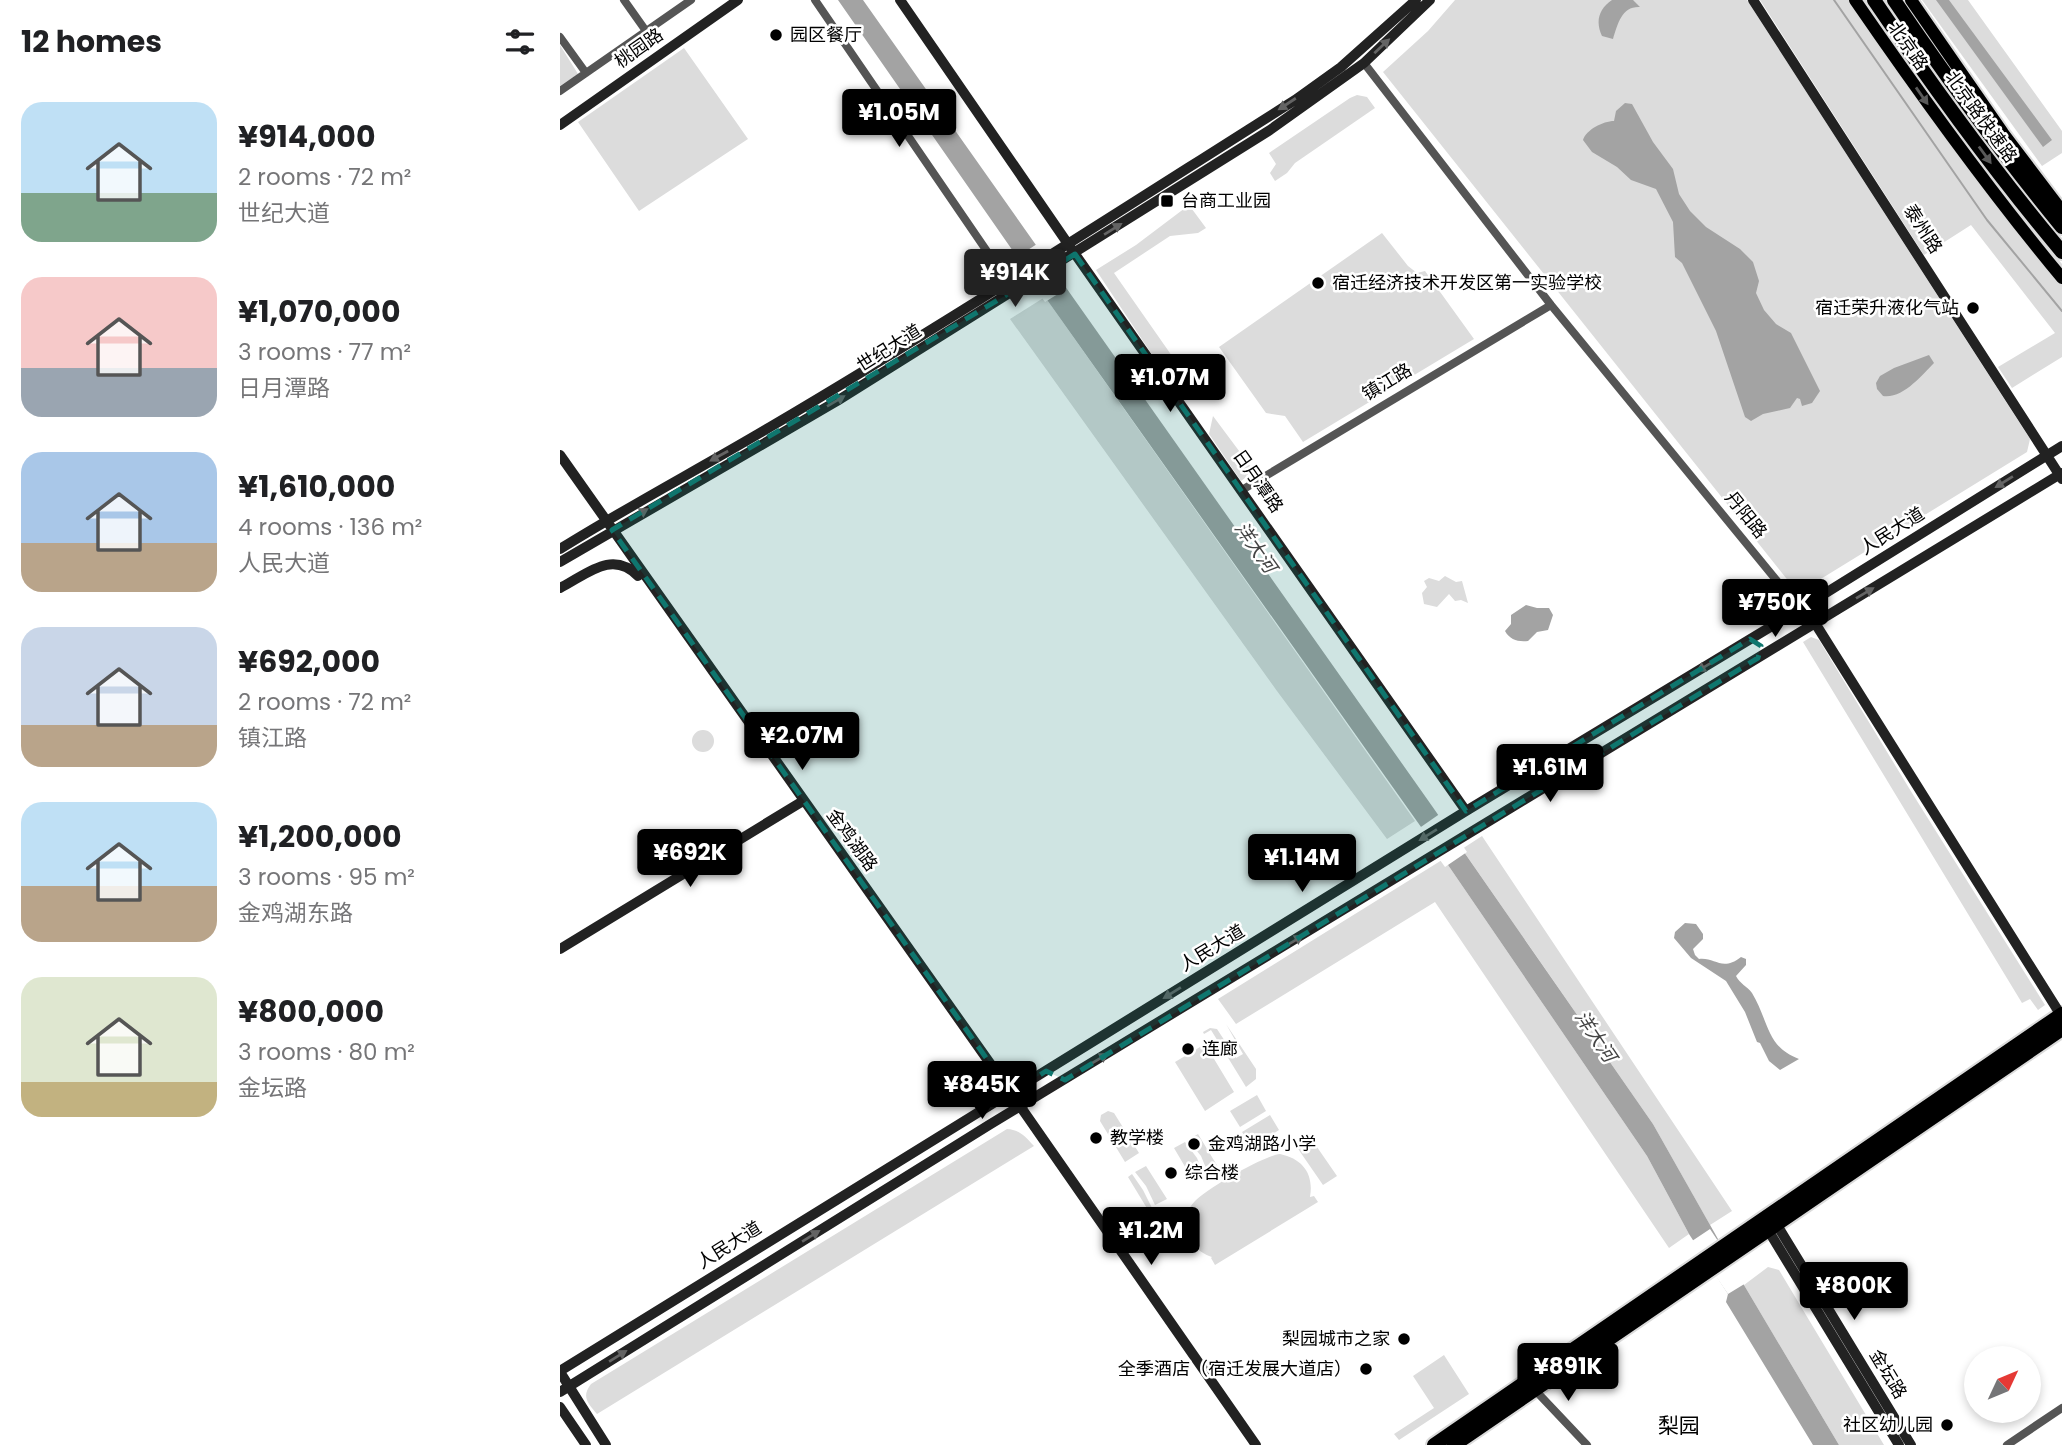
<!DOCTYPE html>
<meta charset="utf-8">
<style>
:root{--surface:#fff;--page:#f6f6f6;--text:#202124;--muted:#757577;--accent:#000}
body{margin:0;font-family:Poppins,"Noto Sans SC",sans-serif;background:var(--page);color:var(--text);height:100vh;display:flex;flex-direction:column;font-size:26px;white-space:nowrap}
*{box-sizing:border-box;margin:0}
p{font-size:23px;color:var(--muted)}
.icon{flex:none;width:38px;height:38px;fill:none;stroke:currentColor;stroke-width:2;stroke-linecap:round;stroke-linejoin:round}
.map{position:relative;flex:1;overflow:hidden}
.sheet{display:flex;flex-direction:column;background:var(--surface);width:560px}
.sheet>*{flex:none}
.needle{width:46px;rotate:46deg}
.controls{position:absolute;left:1404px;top:1346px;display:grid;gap:14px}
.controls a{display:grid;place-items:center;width:77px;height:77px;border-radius:50%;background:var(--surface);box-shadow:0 4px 10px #0003;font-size:35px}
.price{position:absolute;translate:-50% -60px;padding:0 16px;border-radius:7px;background:var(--accent);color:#fff;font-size:23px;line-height:46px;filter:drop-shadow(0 2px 4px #0008)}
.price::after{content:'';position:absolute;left:50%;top:42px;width:21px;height:16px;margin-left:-10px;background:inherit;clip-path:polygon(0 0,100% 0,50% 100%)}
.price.on{background:#222;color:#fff}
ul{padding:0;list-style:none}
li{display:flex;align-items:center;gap:21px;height:175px;padding:0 21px}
li span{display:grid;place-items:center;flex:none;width:196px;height:140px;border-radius:21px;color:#555}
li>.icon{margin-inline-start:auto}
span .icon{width:84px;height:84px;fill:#fffc;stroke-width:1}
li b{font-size:30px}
h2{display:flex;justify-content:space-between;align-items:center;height:84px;padding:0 21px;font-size:30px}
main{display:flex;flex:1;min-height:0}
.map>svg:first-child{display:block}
.green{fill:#dcdcdc}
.water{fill:#a3a3a3}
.pier{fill:#fff}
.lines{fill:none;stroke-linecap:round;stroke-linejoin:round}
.stream{stroke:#a3a3a3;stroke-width:2}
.primary-casing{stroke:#dbdbdb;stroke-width:16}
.highway-casing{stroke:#dbdbdb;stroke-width:18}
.street{stroke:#555;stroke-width:8}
.secondary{stroke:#222;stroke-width:10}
.primary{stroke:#000;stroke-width:12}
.highway{stroke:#000;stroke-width:14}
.oneway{fill:#646464}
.oneway2{fill:#595959}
.marked{fill:#0f766e;fill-opacity:0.2;stroke:#0f766e;stroke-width:5;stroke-dasharray:14 9;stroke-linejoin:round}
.poi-dot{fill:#000;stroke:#fff;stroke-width:2.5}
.labels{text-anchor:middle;stroke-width:5;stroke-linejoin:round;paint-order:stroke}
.poi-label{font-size:18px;fill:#000;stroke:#fff;text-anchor:start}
.street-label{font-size:18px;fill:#000;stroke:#fff}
.water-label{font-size:19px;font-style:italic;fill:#444;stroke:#fff}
.quarter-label{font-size:21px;fill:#000;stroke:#fff}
</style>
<main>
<section class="sheet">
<h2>12 homes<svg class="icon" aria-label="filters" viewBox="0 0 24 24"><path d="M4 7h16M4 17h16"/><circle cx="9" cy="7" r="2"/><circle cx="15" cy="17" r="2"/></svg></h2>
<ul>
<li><span style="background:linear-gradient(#bfe0f5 65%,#7fa58c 0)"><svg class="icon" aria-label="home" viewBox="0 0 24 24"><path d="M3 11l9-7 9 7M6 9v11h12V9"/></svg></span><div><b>¥914,000</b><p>2 rooms · 72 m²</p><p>世纪大道</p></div></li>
<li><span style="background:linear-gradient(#f6c9c9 65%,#9aa5b1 0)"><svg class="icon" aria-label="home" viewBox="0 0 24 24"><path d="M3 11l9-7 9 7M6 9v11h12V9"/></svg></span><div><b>¥1,070,000</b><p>3 rooms · 77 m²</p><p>日月潭路</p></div></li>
<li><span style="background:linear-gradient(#a9c7e8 65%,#b9a48a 0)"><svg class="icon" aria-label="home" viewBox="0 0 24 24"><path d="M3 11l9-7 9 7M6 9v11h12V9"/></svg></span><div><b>¥1,610,000</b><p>4 rooms · 136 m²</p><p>人民大道</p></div></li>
<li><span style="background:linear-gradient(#c9d6e8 70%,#b9a48a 0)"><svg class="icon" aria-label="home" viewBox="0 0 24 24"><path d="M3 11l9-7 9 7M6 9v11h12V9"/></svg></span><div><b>¥692,000</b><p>2 rooms · 72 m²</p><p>镇江路</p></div></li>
<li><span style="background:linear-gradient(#bfe0f5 60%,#b9a48a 0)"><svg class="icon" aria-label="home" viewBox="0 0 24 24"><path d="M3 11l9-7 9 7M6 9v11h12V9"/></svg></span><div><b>¥1,200,000</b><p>3 rooms · 95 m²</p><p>金鸡湖东路</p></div></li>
<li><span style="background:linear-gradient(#dfe7d0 75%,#c2b280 0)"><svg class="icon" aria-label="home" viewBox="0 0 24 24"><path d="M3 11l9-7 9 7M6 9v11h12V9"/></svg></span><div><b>¥800,000</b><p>3 rooms · 80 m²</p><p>金坛路</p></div></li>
</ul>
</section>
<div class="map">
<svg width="1502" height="1445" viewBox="0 0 1502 1445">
<rect width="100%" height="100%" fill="#fff"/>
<!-- green -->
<path class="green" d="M895 0H1187L1470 439 1467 452 1238 593 823 72 868 31Z
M1200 0H1308L1445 190 1502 264V357L1452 388 1438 367 1495 333 1411 225 1364 255Z
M1362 0H1408L1502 131V153L1482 166Z
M0 45 18 74 0 86Z
M124 48 188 139 79 211 18 122Z
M797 95 807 97 815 108 735 163 727 173 715 181 710 173 716 164 709 153 790 98Z
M629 205 646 228 638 233 610 236 554 273 612 356H593L536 270 576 245Z
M822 233 848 266 857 273 865 271 914 339 743 442 725 416 706 413 659 347Z
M485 297 855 821 827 839 717 691 450 319Z
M653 416 694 471 681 481 649 434Z
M885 576 896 582 902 581 908 603 901 600 895 601 889 594 877 607 864 604 862 593 867 587 864 581 869 578 879 581Z
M1251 637 1259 640 1352 793 1485 1005 1478 1010 1470 999 1462 1003 1243 642Z
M132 741a11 11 0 1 1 22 0a11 11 0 1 1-22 0Z
M922 836 1172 1211 1150 1225 1093 1124 902 849Z
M882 860 888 865 1087 1156 1129 1234 1109 1248 875 902 676 1024 658 999Z
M666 1024 696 1069V1079L686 1087 651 1030 644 1034 643 1032 650 1028 657 1029 676 1058 683 1054Z
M645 1044 674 1092 645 1111 615 1062Z
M697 1095 706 1111 680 1127 670 1111Z
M548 1111 554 1113 579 1153 565 1162 540 1121 541 1115Z
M710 1115 719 1130 692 1147 682 1132Z
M447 1129C460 1130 465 1136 474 1146L37 1414C28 1403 21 1397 31 1384Z
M638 1134 658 1167 648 1173 641 1156 628 1140Z
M748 1134 777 1176 763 1185 734 1143Z
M625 1142 637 1158 644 1175 634 1182 614 1148Z
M720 1154C743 1159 754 1174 750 1197L754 1196 758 1202 655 1265 651 1258 652 1257C628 1249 615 1222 635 1201 646 1189 705 1155 720 1154Z
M586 1166 607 1199 595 1205 586 1186 575 1172Z
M572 1174 583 1190 592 1208 588 1210 568 1177Z
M1208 1267 1219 1270 1324 1445H1279L1184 1285Z
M884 1355 909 1394 839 1440 834 1434 874 1408 853 1376Z"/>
<!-- water -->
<path class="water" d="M278 0H303L872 806 1093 1124 1184 1285 1279 1445H1253L1166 1302 1168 1294 1129 1234 1087 1156 888 865 485 297Z
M1052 0H1073L1080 7C1062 6 1058 23 1053 39L1042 36C1035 21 1039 9 1052 0Z
M1376 0H1389L1492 140 1483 147Z
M1065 103 1072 104 1093 142 1113 169 1119 194 1130 211 1146 227 1180 249 1193 262 1199 281 1196 293 1204 310 1216 324 1231 333 1260 391 1252 403 1242 406 1240 399 1237 398 1230 408 1203 414 1191 421 1185 417 1156 331 1122 263 1115 257 1113 222 1096 189 1071 180 1057 167 1032 152 1023 140C1026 130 1043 121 1054 121L1056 111Z
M1369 355 1374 363C1362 375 1343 399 1323 396L1317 389 1316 383 1320 376 1334 368Z
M966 605 977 608H989L993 615 988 630 977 632 968 641C958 642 950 640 945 631L951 624V615Z
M1125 923 1136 924 1143 934V939L1133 949 1135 955 1139 959C1155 957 1162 972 1181 957L1186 959V965L1176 976C1180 984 1187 986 1192 993 1209 1021 1206 1047 1239 1059L1220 1070 1209 1061 1200 1043 1197 1042 1185 1012 1166 981 1131 958 1114 938 1115 932Z"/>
<!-- pier -->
<path class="pier" d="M477 244 506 289 485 302 454 259Z
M881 813 907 852 885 867 858 829Z
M1150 1229 1186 1283 1168 1294 1132 1241Z"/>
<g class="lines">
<!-- stream -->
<path class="stream" d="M1274 0 1427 220 1502 311"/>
<defs>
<path id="primary" d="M1295 0C1361 96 1428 189 1502 278
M1351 0 1443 133 1502 211"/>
<path id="highway" d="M1314 0C1373 87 1435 172 1502 252
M1334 0C1387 78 1442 154 1502 227
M874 1445 1502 1014
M894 1445 1502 1029"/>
</defs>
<!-- primary casing -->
<use href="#primary" class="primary-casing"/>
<!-- highway casing -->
<use href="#highway" class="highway-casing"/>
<!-- street -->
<path class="street" d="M64 0 86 31
M255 0 448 282
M0 37 26 73
M804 63 991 305 1240 609 1255 623
M0 91 131 0
M682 490 991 305
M974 1389 1027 1445
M1447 1445 1502 1408"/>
<!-- secondary -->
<path class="secondary" d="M340 0 515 254 906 811
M1193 0 1502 479
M0 125 178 0
M0 455 451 1093 696 1445
M0 549C69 506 141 468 210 427 388 322 561 210 735 100L781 67 856 0
M0 562 277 401 710 130 804 63 870 0
M0 588C26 575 52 549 78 576
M1255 623 1502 1017
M0 949 243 801
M1214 1220 1351 1445
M1205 1225 1339 1445
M0 1371 906 811 1240 609 1502 446
M0 1372 46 1445
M0 1392 429 1125 1502 473
M0 1407 26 1445"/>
<!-- primary -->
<use href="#primary" class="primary"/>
<!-- highway -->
<use href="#highway" class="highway"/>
</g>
<!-- one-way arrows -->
<defs><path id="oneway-solid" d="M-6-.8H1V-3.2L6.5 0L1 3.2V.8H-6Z" transform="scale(1.75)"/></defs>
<g class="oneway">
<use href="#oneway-solid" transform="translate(822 46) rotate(-43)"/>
<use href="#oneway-solid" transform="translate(727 104) rotate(147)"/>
<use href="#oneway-solid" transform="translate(553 229) rotate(-32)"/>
<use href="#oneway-solid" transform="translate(276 401) rotate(-31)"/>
<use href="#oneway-solid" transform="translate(159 456) rotate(151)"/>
<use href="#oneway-solid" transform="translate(1444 482) rotate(148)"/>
<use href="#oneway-solid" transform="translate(79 514) rotate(-30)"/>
<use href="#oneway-solid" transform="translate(1305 593) rotate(-31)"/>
<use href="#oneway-solid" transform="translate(1146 666) rotate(149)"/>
<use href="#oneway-solid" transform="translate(868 835) rotate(148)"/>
<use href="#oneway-solid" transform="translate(734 941) rotate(-31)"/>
<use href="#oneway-solid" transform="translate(612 993) rotate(148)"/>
<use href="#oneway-solid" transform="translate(539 1059) rotate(-31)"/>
<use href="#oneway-solid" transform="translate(251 1236) rotate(-32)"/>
<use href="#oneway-solid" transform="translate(58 1356) rotate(-32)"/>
</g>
<g class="oneway2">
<use href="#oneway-solid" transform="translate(1362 96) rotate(55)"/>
<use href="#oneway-solid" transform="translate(1425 155) rotate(54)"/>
</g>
<!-- marked area -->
<path class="marked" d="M515 254 906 811 1190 639 1201 646 1198 658 505 1080 486 1071 451 1093 52 530Z"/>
<!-- markers -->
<g class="poi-dot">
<circle cx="216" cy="35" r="7"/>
<rect x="600" y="194" width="14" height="14" rx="3.5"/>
<circle cx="758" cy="283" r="7"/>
<circle cx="1413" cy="308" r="7"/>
<circle cx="628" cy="1049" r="7"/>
<circle cx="536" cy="1138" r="7"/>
<circle cx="634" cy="1144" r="7"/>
<circle cx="611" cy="1173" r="7"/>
<circle cx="844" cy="1339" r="7"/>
<circle cx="806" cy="1369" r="7"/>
<circle cx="1387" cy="1425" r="7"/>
</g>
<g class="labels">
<!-- poi labels -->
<g class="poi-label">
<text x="230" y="41">园区餐厅</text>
<text x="621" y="207">台商工业园</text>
<text x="772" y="289">宿迁经济技术开发区第一实验学校</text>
<text x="1399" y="314" text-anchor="end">宿迁荣升液化气站</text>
<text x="642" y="1055">连廊</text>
<text x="550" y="1144">教学楼</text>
<text x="648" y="1150">金鸡湖路小学</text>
<text x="625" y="1179">综合楼</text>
<text x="830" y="1345" text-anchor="end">梨园城市之家</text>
<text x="792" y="1375" text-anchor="end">全季酒店（宿迁发展大道店）</text>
<text x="1373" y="1431" text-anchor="end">社区幼儿园</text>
</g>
<!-- street labels -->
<g class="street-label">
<text transform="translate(1348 46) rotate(55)" y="6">北京路</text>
<text transform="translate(79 48) rotate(-35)" y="6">桃园路</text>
<text transform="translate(1421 117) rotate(54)" y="6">北京路快速路</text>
<text transform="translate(1363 229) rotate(57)" y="6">泰州路</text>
<text transform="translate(329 348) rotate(-32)" y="6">世纪大道</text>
<text transform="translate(827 382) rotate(-31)" y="6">镇江路</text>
<text transform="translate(698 481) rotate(55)" y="6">日月潭路</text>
<text transform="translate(1186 515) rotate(51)" y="6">丹阳路</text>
<text transform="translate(1332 531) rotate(-32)" y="6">人民大道</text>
<text transform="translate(292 840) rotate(54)" y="6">金鸡湖路</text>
<text transform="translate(652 948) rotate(-31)" y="6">人民大道</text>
<text transform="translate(169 1245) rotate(-32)" y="6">人民大道</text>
<text transform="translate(1328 1374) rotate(59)" y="6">金坛路</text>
</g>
<!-- water labels -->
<g class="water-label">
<text transform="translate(696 547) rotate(55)" y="7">洋大河</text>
<text transform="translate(1036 1036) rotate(56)" y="7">洋大河</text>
</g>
<!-- quarter labels -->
<g class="quarter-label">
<text x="1119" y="1433">梨园</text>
</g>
</g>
</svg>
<div class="controls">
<a><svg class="needle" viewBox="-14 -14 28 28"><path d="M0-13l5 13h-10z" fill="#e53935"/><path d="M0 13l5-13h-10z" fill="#757577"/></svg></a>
</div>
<b class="price" style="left:339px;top:149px">¥1.05M</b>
<b class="price on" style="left:455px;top:309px">¥914K</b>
<b class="price" style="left:610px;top:414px">¥1.07M</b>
<b class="price" style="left:1215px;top:639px">¥750K</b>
<b class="price" style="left:242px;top:772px">¥2.07M</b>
<b class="price" style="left:990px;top:804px">¥1.61M</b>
<b class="price" style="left:130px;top:889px">¥692K</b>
<b class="price" style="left:742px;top:894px">¥1.14M</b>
<b class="price" style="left:422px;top:1121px">¥845K</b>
<b class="price" style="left:591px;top:1267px">¥1.2M</b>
<b class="price" style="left:1294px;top:1322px">¥800K</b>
<b class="price" style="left:1008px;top:1403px">¥891K</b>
</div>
</main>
